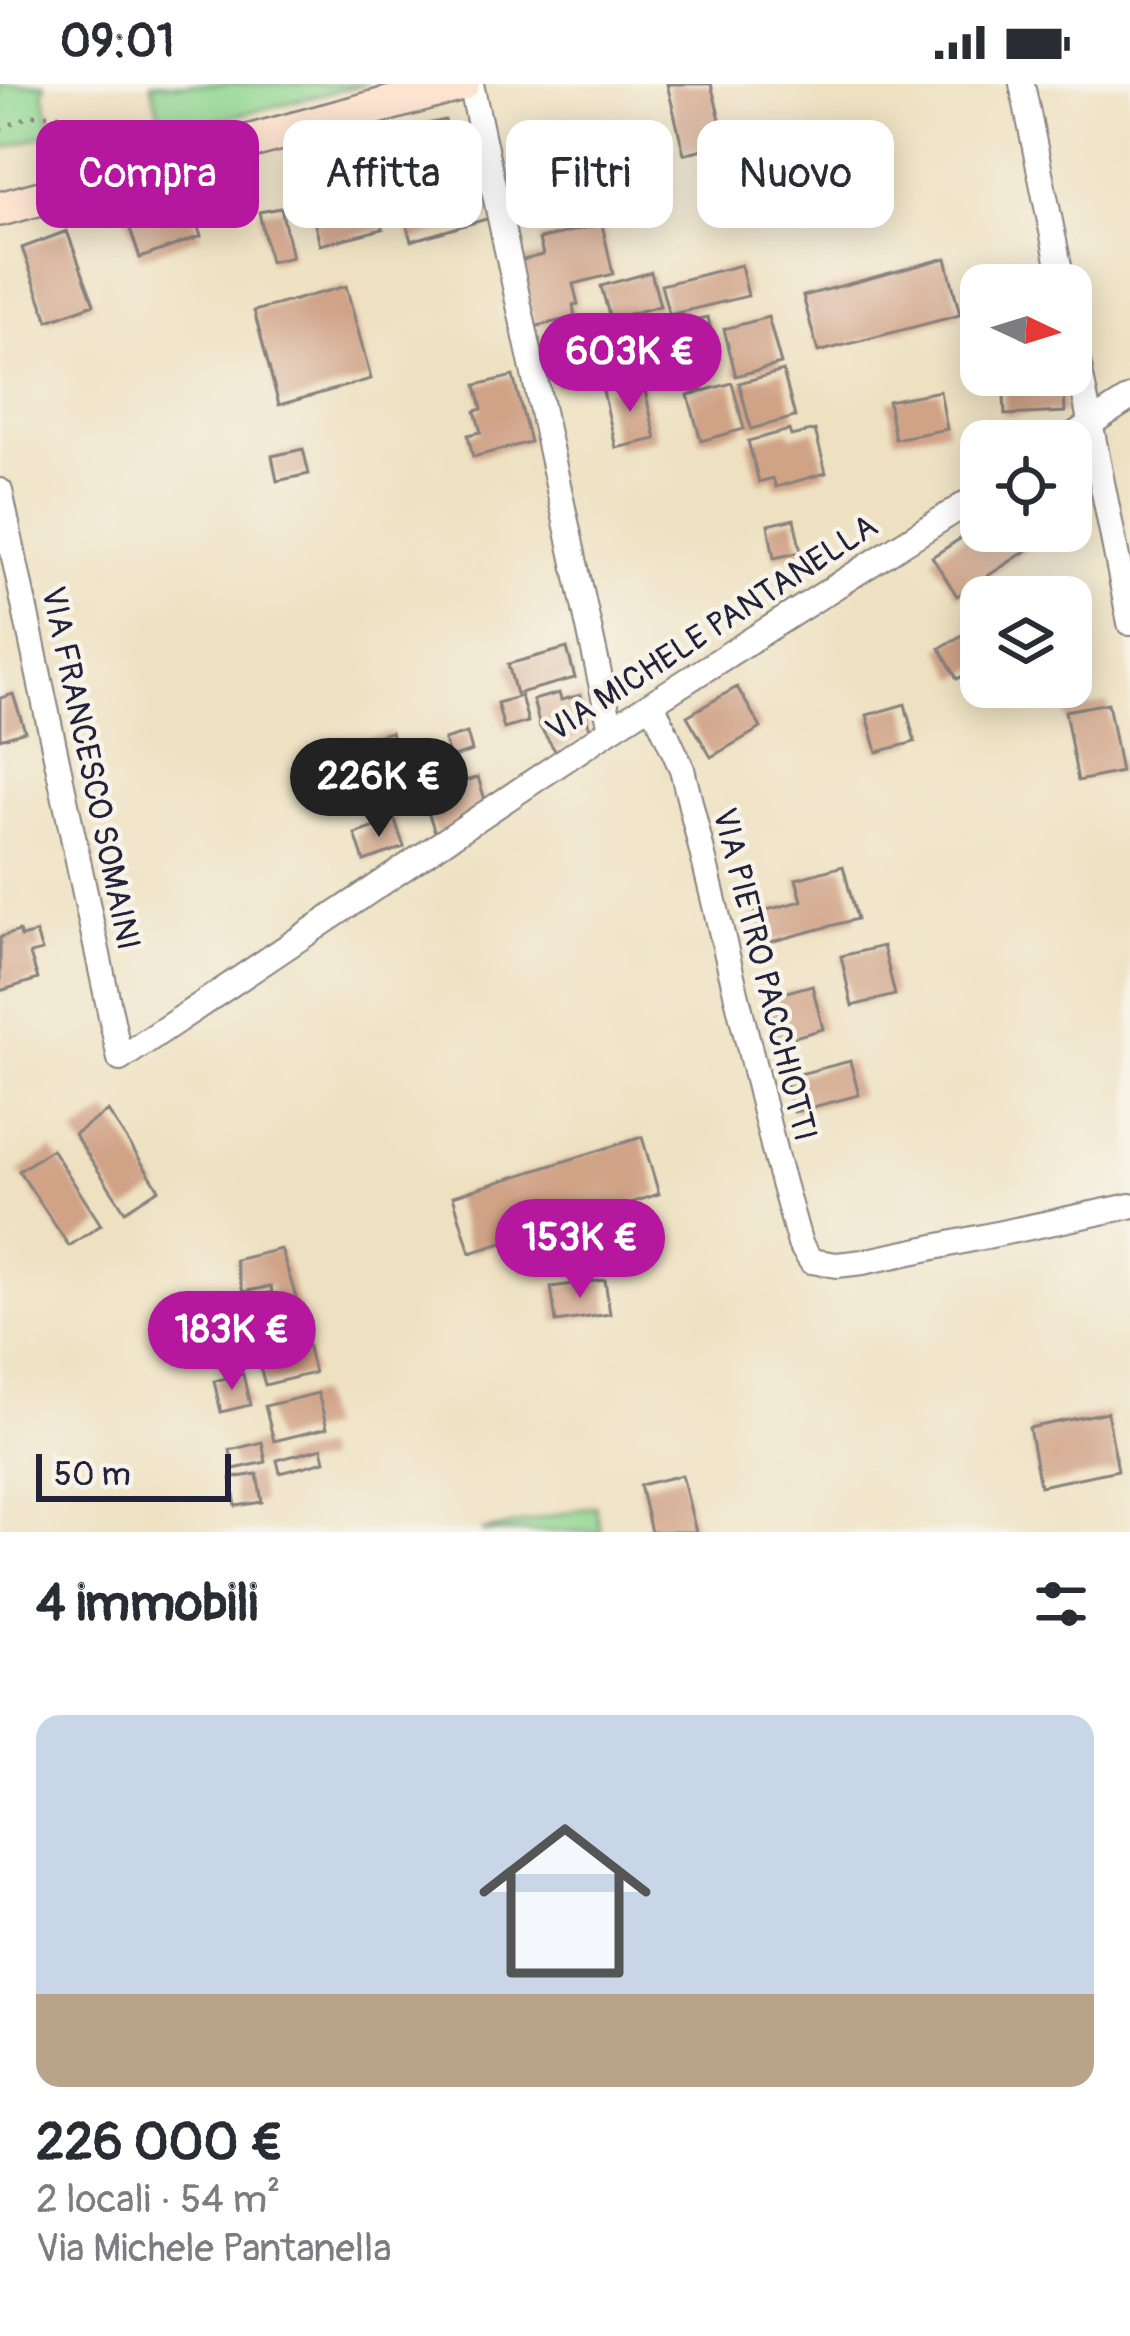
<!DOCTYPE html>
<html lang="it">
<meta charset="utf-8">
<style>
:root{--surface:#fff;--page:#f2f2f3;--text:#2b2b33;--muted:#7c7c81;--line:#e1e1e2;--accent:#b5179e}
body{margin:0;font-family:Pangolin,sans-serif;background:var(--page);color:var(--text);height:100vh;display:flex;flex-direction:column;font-size:45px;white-space:nowrap}
*{box-sizing:border-box;margin:0}
p{font-size:39px;color:var(--muted)}
.icon{flex:none;width:66px;height:66px;fill:none;stroke:currentColor;stroke-width:2;stroke-linecap:round;stroke-linejoin:round}
.map{position:relative;height:1448px;overflow:hidden}
.details{display:flex;flex-direction:column;background:var(--surface);flex:1}
.details>*{flex:none}
.hud{position:absolute;left:36px;top:36px;width:1059px;height:108px;display:flex;gap:24px}
.needle{width:78px;rotate:94deg}
.fabs{position:absolute;left:960px;top:180px;display:grid;gap:24px}
.fabs a{display:grid;place-items:center;width:132px;height:132px;border-radius:24px;background:var(--surface);box-shadow:0 6px 30px #0003;font-size:60px}
.scale{position:absolute;left:36px;bottom:30px;width:195px;box-sizing:border-box;padding-left:12px;border:6px solid #22223b;border-top:0;font-size:33px;line-height:42px;white-space:nowrap;color:#22223b;-webkit-text-stroke:9px #f7f3e8;paint-order:stroke}
.price{position:absolute;translate:-50% -102px;padding:0 27px;border-radius:42px;background:var(--accent);color:#fff;font-size:39px;line-height:78px;filter:drop-shadow(0 3px 6px #0008)}
.price::after{content:'';position:absolute;left:50%;top:72px;width:36px;height:27px;margin-left:-18px;background:inherit;clip-path:polygon(0 0,100% 0,50% 100%)}
.price.current{background:#222;color:#fff}
ul{padding:0;list-style:none}
li{display:grid;align-content:center;gap:24px;height:636px;padding:0 36px}
li+li{border-top:3px solid var(--line)}
li span{display:grid;place-items:center;height:372px;border-radius:24px;color:#555}
li>.icon{margin-inline-start:auto}
span .icon{width:216px;height:216px;fill:#fffc;stroke-width:1}
li b{font-size:51px}
h2{display:flex;justify-content:space-between;align-items:center;height:144px;padding:0 36px;font-size:51px}
.tag{padding:0 42px;border-radius:24px;background:var(--surface);box-shadow:0 6px 30px #0003;font-size:42px;line-height:108px}
.tag.current{background:var(--accent);color:#fff}
.status{display:flex;justify-content:space-between;align-items:center;height:84px;padding:0 60px;background:var(--surface);direction:ltr}
.status svg{height:33px;fill:currentColor}
.map>svg:first-child{display:block}
.green{fill:#91d791;stroke:#5a7c66;stroke-width:3}
.building{fill:#d0a286}
.lines{fill:none;stroke-linecap:round;stroke-linejoin:round}
.street-casing{stroke:#88827e;stroke-width:28}
.secondary-casing{stroke:#88827e;stroke-width:38}
.path{stroke:#88827e;stroke-width:4.5;stroke-dasharray:3 9;stroke-linecap:butt}
.street{stroke:#fff;stroke-width:24}
.secondary{stroke:#fde4d1;stroke-width:33}
.labels{text-anchor:middle;stroke-width:9;stroke-linejoin:round;paint-order:stroke}
.street-label{font-size:33px;fill:#22223b;stroke:#f7f3e8}
</style>
<div class="status"><b>09:01</b><svg viewBox="0 0 49 12"><path d="M0 12V9h3v3zM5 12V6h3v6zM10 12V3h3v9zM15 12V0h3v12zM26 1h20v11H26zM47 4h2v5h-2z"/></svg></div>
<div class="map">
<svg width="1130" height="1448" viewBox="0 0 1130 1448">
<rect width="100%" height="100%" fill="#f7f3e8"/>
<filter id="ink" filterUnits="userSpaceOnUse"><feTurbulence type="fractalNoise" baseFrequency=".00833" numOctaves="2"/><feDisplacementMap in="SourceGraphic" scale="24" xChannelSelector="R" yChannelSelector="G"/><feConvolveMatrix kernelMatrix="1 2 1 2 8 2 1 2 1" color-interpolation-filters="sRGB"/></filter>
<filter id="wash" filterUnits="userSpaceOnUse"><feTurbulence type="fractalNoise" baseFrequency=".004" numOctaves="4" result="noise"/><feDisplacementMap in="SourceGraphic" scale="48" xChannelSelector="R" yChannelSelector="G"/><feGaussianBlur stdDeviation="2.7" result="paint"/><feColorMatrix in="noise" values="0 0 0 0 0 0 0 0 0 0 0 0 0 0 0 0 0 1.4 0 .05"/><feComposite in="paint" operator="in"/></filter>
<g filter="url(#wash)">
<rect width="100%" height="100%" fill="#eee1c1"/>
<!-- green -->
<path class="green" d="M0 0H45L43 9 53 48 0 66Z
M151 0H366L164 49Z
M595 1422 601 1448H481Z"/>
<g id="blocks">
<!-- building -->
<path class="building" d="M667 0H711L726 59 684 70Z
M445 36 453 74 397 87 396 80 387 82 380 51Z
M362 60 383 145 320 161 299 76Z
M480 99 490 134 411 157 401 121Z
M183 101 201 152 140 174 122 122Z
M281 124 292 173 270 178 259 128Z
M602 140 613 190 573 200 578 220 573 221 575 233 534 243 519 177 543 171 539 155Z
M67 147 94 220 48 237 22 164Z
M946 174 960 231 818 268 803 212Z
M741 181 748 212 669 231 661 201Z
M651 188 660 222 610 235 601 202Z
M346 202 371 295 279 321 254 227Z
M708 233 717 274 676 283 672 261 652 265 648 245Z
M768 233 781 280 736 292 724 245Z
M783 287 795 333 751 345 739 299Z
M1003 291H1063L1065 328 1005 331Z
M513 292 530 358 473 373 468 351 481 348 475 327 482 325 476 301Z
M643 298 656 355 616 364 603 307Z
M732 299 744 345 701 357 688 311Z
M940 307 947 345 895 355 888 317Z
M789 346 791 352 815 346 826 389 776 403 773 394 759 398 748 357Z
M303 365 309 390 277 397 272 372Z
M794 435 801 468 774 474 768 441Z
M981 441V447H1041L1046 454 957 512 932 473Z
M981 540V582L957 595 940 564Z
M567 564 575 594 516 610 508 580Z
M737 603 761 644 711 673 687 632Z
M559 609 561 616 581 611 590 646 556 668 540 643 533 616Z
M13 610 25 647 0 655V614Z
M521 612 528 638 504 645 497 619Z
M1108 619 1121 688 1078 697 1065 627Z
M905 620 915 658 877 668 867 631Z
M391 648 396 667 387 669 394 694 361 702 354 677 334 682 329 664Z
M467 649 472 667 450 674 444 656Z
M478 693 486 719 436 751 427 725 437 722 432 707Z
M395 736 404 763 364 777 355 750Z
M843 782 857 835 763 860 755 829 802 817 796 795Z
M19 847 21 853 36 849 42 867 30 870 38 895 0 907V853Z
M883 862 895 911 852 922 841 872Z
M812 901 823 945 777 958 765 914Z
M850 977 859 1011 794 1028 784 994Z
M108 1027 159 1105 125 1127 74 1050Z
M642 1053 659 1110 470 1169 453 1112Z
M52 1065 101 1141 69 1162 19 1087Z
M281 1165 303 1236 235 1252 227 1219 272 1208 271 1202 243 1208 235 1176Z
M605 1196 610 1230 556 1238 551 1203Z
M306 1255 314 1289 265 1301 256 1268Z
M243 1290 250 1321 221 1328 214 1297Z
M318 1309 327 1344 274 1357 265 1322Z
M1107 1328 1118 1386 1040 1402 1029 1344Z
M262 1358 266 1378 234 1385 230 1366Z
M322 1364 325 1377 280 1389 277 1376Z
M257 1390 262 1418 236 1422 231 1394Z
M682 1391 696 1448H651L640 1401Z"/>
</g>
</g>
<g filter="url(#ink)">
<use href="#blocks" fill-opacity="0" stroke="#88827e" stroke-width="3"/>
<g class="lines">
<defs>
<path id="street" d="M471 0 611 645
M1022 0 1063 201
M1071 242 1130 539
M1064 357 1130 314
M0 407 120 975 611 645 981 410
M652 619 682 685 776 1074 800 1160 811 1177 837 1181 863 1178 1130 1122"/>
<path id="secondary" d="M0 125 462 0"/>
</defs>
<!-- street casing -->
<use href="#street" class="street-casing"/>
<!-- secondary casing -->
<use href="#secondary" class="secondary-casing"/>
<!-- path -->
<path class="path" d="M0 45 32 31H59L74 48 80 71"/>
<!-- street -->
<use href="#street" class="street"/>
<!-- secondary -->
<use href="#secondary" class="secondary"/>
</g>
</g>
<g class="labels">
<!-- street labels -->
<g class="street-label">
<text transform="translate(711 543) rotate(-33)" y="12">VIA MICHELE PANTANELLA</text>
<text transform="translate(92 684) rotate(78)" y="12">VIA FRANCESCO SOMAINI</text>
<text transform="translate(766 890) rotate(76)" y="12">VIA PIETRO PACCHIOTTI</text>
</g>
</g>
</svg>
<div class="fabs">
<a><svg class="needle" viewBox="-14 -14 28 28"><path d="M0-13l5 13h-10z" fill="#e53935"/><path d="M0 13l5-13h-10z" fill="#7c7c81"/></svg></a>
<a><svg class="icon" aria-label="locate" viewBox="0 0 24 24"><circle cx="12" cy="12" r="6"/><path d="M12 2v4M12 18v4M2 12h4M18 12h4"/></svg></a>
<a><svg class="icon" aria-label="layers" viewBox="0 0 24 24"><path d="M12 4l9 5-9 5-9-5zM3 14l9 5 9-5"/></svg></a>
</div>
<div class="scale">50 m</div>
<b class="price" style="left:630px;top:331px">603K €</b>
<b class="price current" style="left:379px;top:756px">226K €</b>
<b class="price" style="left:580px;top:1217px">153K €</b>
<b class="price" style="left:232px;top:1309px">183K €</b>
<div class="hud">
<a class="tag current">Compra</a>
<a class="tag">Affitta</a>
<a class="tag">Filtri</a>
<a class="tag">Nuovo</a>
</div>
</div>
<section class="details">
<h2>4 immobili<svg class="icon" aria-label="filters" viewBox="0 0 24 24"><path d="M4 7h16M4 17h16"/><circle cx="9" cy="7" r="2"/><circle cx="15" cy="17" r="2"/></svg></h2>
<ul>
<li><span style="background:linear-gradient(#c9d6e8 75%,#b9a48a 0)"><svg class="icon" aria-label="home" viewBox="0 0 24 24"><path d="M3 11l9-7 9 7M6 9v11h12V9"/></svg></span><div><b>226 000 €</b><p>2 locali · 54 m²</p><p>Via Michele Pantanella</p></div></li>
</ul>
</section>
